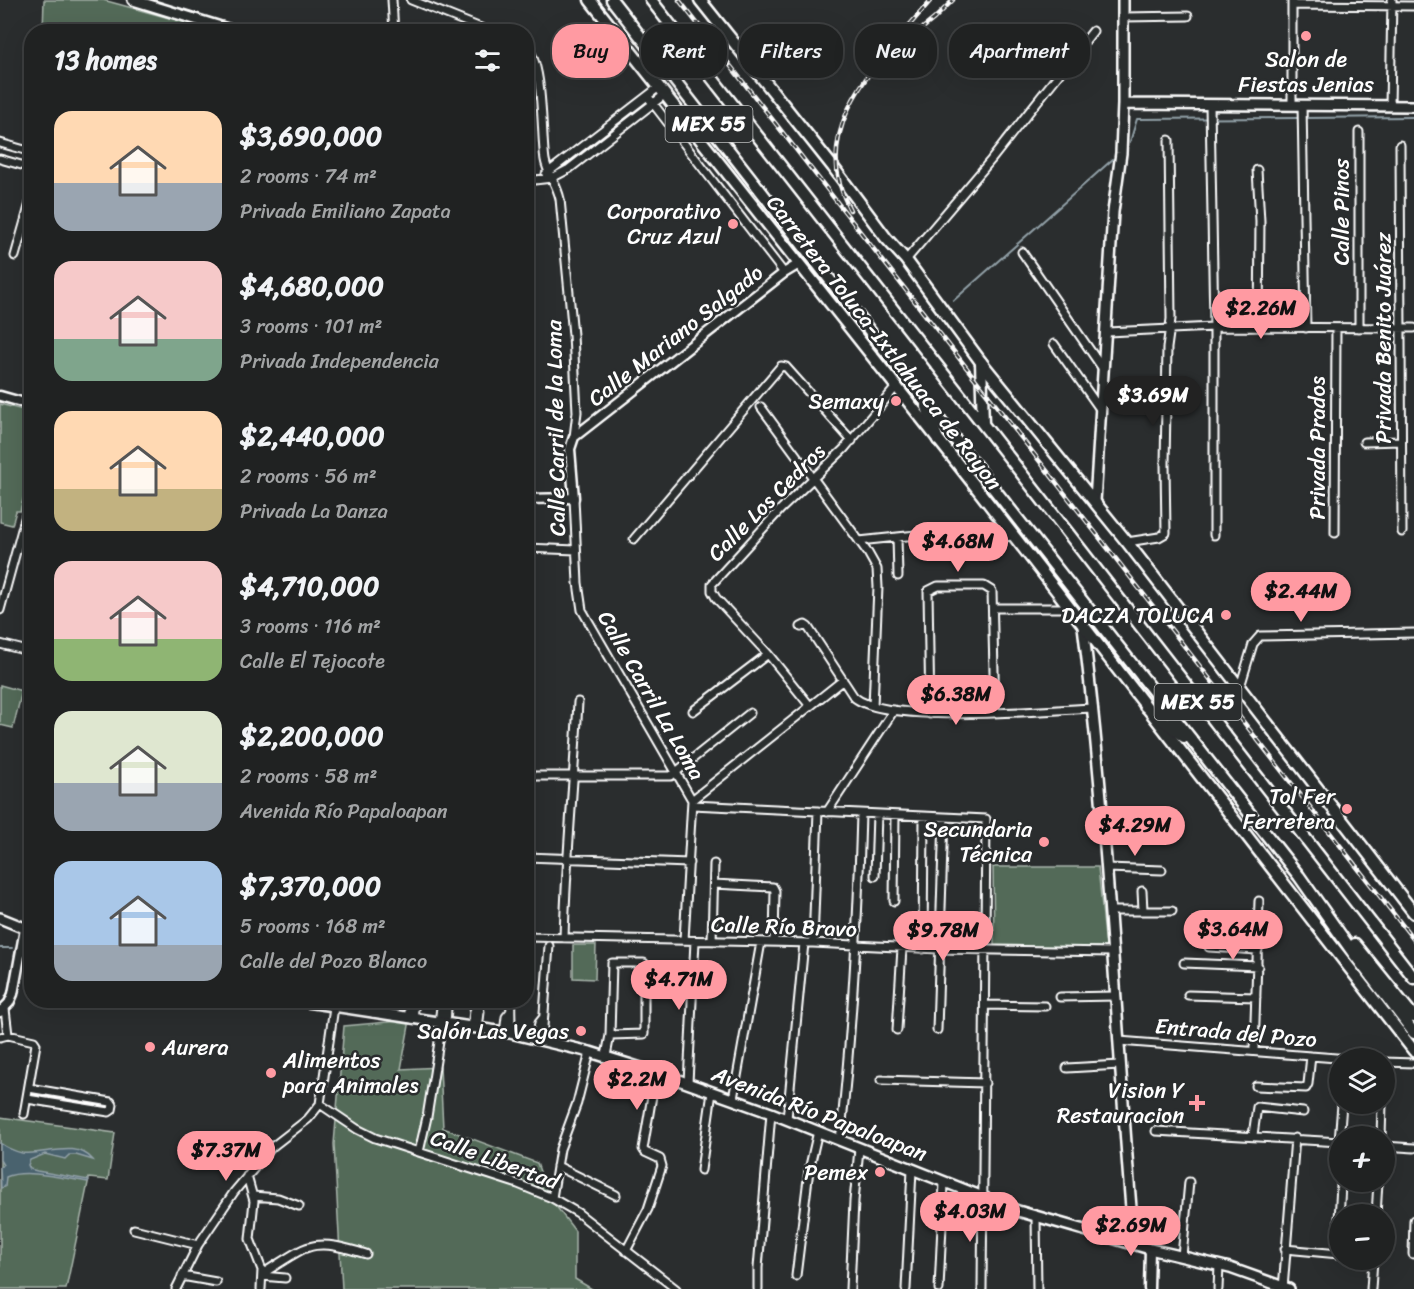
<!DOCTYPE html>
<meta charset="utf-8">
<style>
:root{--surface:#202222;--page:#282a2a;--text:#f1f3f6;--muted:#a2a4a5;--line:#3d3f40;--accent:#ff9aa2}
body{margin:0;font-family:Sriracha,sans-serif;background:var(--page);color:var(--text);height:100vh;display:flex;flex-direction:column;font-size:22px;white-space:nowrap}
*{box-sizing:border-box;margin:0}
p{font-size:20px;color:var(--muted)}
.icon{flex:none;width:33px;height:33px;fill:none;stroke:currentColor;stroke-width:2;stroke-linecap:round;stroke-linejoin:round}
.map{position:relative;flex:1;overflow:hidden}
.drawer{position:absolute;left:24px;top:24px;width:510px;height:984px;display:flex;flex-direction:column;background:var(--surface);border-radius:24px;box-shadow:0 6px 24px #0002,0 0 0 2px var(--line)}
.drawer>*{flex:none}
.banner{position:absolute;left:552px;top:24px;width:570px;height:54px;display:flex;gap:12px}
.buttons{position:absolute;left:1329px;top:1048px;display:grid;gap:12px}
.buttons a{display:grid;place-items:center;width:66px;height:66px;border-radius:50%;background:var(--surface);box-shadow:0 6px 24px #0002,0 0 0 2px var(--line);font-size:30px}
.price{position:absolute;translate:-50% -51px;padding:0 14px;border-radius:21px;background:var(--accent);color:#111;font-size:20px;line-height:39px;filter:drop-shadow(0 2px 3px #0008)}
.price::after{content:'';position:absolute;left:50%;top:36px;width:18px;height:14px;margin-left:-9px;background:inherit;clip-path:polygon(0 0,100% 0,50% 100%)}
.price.on{background:#222;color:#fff}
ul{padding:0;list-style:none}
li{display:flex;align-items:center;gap:18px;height:150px;padding:0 30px}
li span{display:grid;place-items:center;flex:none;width:168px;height:120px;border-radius:18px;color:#555}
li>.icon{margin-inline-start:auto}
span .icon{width:72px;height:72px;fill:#fffc;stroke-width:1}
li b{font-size:26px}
h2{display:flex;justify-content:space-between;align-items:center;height:72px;padding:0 30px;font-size:26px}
.pill{padding:0 21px;border-radius:24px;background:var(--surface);box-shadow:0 6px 24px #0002,0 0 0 2px var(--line);font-size:21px;line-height:54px}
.pill.on{background:var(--accent);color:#111}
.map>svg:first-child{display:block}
.green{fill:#536b58;stroke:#a9b5ac;stroke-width:1.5}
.water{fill:#4a626e;stroke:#92a1a8;stroke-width:1.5}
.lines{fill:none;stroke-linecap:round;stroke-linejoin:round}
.stream{stroke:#92a1a8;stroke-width:2}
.minor-casing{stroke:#fff;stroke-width:11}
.tertiary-casing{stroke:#fff;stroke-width:13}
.secondary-casing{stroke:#fff;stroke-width:14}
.primary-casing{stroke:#fff;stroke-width:15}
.trunk-casing{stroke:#fff;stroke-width:15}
.minor{stroke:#2a2d2e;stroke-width:7}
.tertiary{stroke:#2a2d2e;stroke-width:8}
.secondary{stroke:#2a2d2e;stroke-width:9}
.primary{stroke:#2a2d2e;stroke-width:10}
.trunk{stroke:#2a2d2e;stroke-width:10}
.rail-casing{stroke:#fff;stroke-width:4.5}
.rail{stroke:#2a2d2e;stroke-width:2;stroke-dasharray:7;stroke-linecap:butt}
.poi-dot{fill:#ff9aa2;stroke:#2a2d2e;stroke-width:2}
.labels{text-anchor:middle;stroke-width:5;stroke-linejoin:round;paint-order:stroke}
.shield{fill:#2a2d2e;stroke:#bfc0c0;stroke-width:1.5}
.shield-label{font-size:21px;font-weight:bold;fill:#fff}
.poi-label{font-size:22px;fill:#fff;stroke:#2a2d2e;text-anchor:end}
.street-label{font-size:22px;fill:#fff;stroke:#2a2d2e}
</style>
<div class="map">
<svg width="1414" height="1289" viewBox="0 0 1414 1289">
<rect width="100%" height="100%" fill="#2a2d2e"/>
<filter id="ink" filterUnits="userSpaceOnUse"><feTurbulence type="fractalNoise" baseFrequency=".0167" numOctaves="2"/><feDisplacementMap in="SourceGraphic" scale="12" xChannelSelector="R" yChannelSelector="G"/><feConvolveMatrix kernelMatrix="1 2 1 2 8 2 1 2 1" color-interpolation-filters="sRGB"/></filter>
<g filter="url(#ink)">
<!-- green -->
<path class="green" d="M44 0H103L217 31H43Z
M0 404 31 412V470L20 511H16L12 525 0 522Z
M0 685 22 691 13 728 0 725Z
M993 867H1098L1106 947 994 946Z
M573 945H596L595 979 573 978Z
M410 1020 401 1069 440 1067 443 1128 537 1163 549 1197 575 1231V1279L592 1289H342L334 1144 344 1026Z
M0 1117 115 1133 108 1180 89 1178 66 1289H0Z"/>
<!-- water -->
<path class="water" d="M0 1143C7 1148 14 1151 22 1153 45 1156 76 1139 93 1160L76 1155H69L65 1159 45 1154 30 1160 28 1165 30 1169 37 1171 89 1180 88 1182C66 1179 26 1168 6 1177L5 1187 1 1188 0 1167 3 1165 0 1160Z"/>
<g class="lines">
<!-- stream -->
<path class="stream" d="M1305 118 1414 117
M1130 142 1137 119 1299 118
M953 301 1113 159
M0 948H12"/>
<defs>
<path id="minor" d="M392 0 394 32
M411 0 491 32
M1292 5 1414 6
M1123 17 1188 16
M526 47C544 61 541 136 545 160 547 173 557 184 560 199L573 335 577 412 574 437
M648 97 784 273
M1210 105 1214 327V535
M1292 105V0
M1302 105 1306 328
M1390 106 1392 0
M0 143 32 152
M1400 145 1402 532
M0 159 32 168
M1257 170 1260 221 1259 327
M546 174 659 87
M526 181 552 178 569 169 664 95
M1022 252 1103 369
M15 256 32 196
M906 260 991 160 1093 31
M1359 328V132
M1107 332 1214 327 1414 328
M1054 344 1100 409
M761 407 868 553 877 569 878 587 873 706
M1364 442 1401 441
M574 498 578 583 582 610 692 800 684 940
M1335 533 1336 328
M897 537 898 576
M634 539 781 366 786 367 852 441
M859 541 926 534 1003 537 1013 536
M1127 542 1159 537 1166 533 1165 464 1167 348 1171 319 1169 140
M526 548 576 550
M993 608H1069
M0 610 32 493
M801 627 805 625 808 627 854 697C886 725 1046 710 1093 708
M0 644 32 652
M1240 687 1253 644 1260 636 1414 633
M810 706 768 654 716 598 712 591V584L781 509 844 449 896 387
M693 711 768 654
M930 714 928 591 938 586H984L992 591 995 712
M526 776H671L750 713
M692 800 843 680
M692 805 986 819 982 1289
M827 812 894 710
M526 857 689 863
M1107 868 1162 870
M875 876 877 814
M714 884 773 887 775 891 774 942
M1142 891 1143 910
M894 901 895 815
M1110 911H1172
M526 937 813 943 939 949 1112 952
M564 938C566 859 574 780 578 702
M712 941 714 864
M813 943 818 811
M1209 947 1258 950
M923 949 924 817
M1184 963 1258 966
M1188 995 1256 997
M1060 997 1116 996
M445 1002 447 1008 446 1024
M985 1005 1045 1006
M5 1009 8 1035
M373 1013 375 1000
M381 1014 382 1000
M408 1018 411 1000
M413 1019 415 1000
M439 1023 441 1007 445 1000
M472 1028 474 1011 478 1006
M478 1029 480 1012 478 1000
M897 1030 902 948
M937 1030 944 817
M504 1033 506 1017 510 1012
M510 1033C512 1022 510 1012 511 1000
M0 1037 8 1035 34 1041 36 1044 24 1114
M536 1038 539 1023 543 1018
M542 1040 549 946
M1119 1041 1349 1059
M1254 1051 1259 901
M606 1056 610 1035 612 963H644V1034L610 1035
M1384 1062 1414 1063
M1067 1068 1120 1065
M881 1080 985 1083
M688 1083 695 941
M1256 1086 1306 1088 1308 1084 1311 1056
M27 1099 109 1112 112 1110 113 1105 111 1102 29 1088
M733 1099 761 942
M320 1104 357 1129 375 1138 518 1184 552 1198 578 1213 676 1289
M787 1119 804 943
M1156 1131 1340 1142
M1253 1135 1257 1107 1303 1112
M1381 1137 1382 1104
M840 1141C852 1032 858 923 861 814
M1339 1142 1342 1104
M1384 1146 1414 1148
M419 1152 427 1117 442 1023
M557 1166 616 1195
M701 1170 712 1092
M247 1176 254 1201 250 1239 262 1270 261 1289
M253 1196 278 1198 299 1206
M552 1198 560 1149 577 1103 590 1052
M1376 1215 1378 1182
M1036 1217 1037 1289
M134 1229 198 1245
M1285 1249 1339 1254
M626 1251 648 1209 662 1166 660 1159 645 1152 643 1149 656 1072
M1337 1254 1341 1185
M1413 1254 1414 1220
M1182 1256 1189 1182
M262 1274C310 1244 310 1237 366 1254
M182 1276 216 1282
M262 1276 285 1278
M796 1276 809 1170 818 1131
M176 1289 198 1245 234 1192 272 1147 308 1119 320 1104 334 1007
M758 1289V1268L771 1113
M850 1289 854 1201 859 1149
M906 1289 912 1170
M939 1289 944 1183
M1218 1289 1219 1265
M1283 1289 1295 1138
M1371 1289 1373 1260"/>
<path id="tertiary" d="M0 396 32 405
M526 499 574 498 570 449 574 437 784 273 799 264
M0 1012 9 1003 13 994 25 929
M1149 1289 1150 1249"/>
<path id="secondary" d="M133 0 237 32
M1123 104 1414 106
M1095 502 1113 212 1121 153 1123 104V0
M1083 626C1109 831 1116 1038 1134 1244
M0 918 32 931
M294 1000 510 1033 590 1052 673 1078 771 1113 1018 1211 1150 1249 1230 1268 1289 1289"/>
<path id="primary" d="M590 0 972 482 1414 1051
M700 0 833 167 886 238 906 260 981 362 1127 542 1414 913"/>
<path id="trunk" d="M612 0 876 339 1299 876 1354 954 1414 1033
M651 0 1040 497 1414 978
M981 362 983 424
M927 407 938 440
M1145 706 1184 737
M1355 944 1414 1017"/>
</defs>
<!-- minor casing -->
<use href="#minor" class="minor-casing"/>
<!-- tertiary casing -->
<use href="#tertiary" class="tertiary-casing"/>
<!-- secondary casing -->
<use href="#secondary" class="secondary-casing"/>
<!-- primary casing -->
<use href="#primary" class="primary-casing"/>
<!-- trunk casing -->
<use href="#trunk" class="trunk-casing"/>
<!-- minor -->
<use href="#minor" class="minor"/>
<!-- tertiary -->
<use href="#tertiary" class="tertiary"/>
<!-- secondary -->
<use href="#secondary" class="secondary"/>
<!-- primary -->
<use href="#primary" class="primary"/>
<!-- trunk -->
<use href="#trunk" class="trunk"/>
<defs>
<path id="rail" d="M679 0 1414 940
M898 48 934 19 953 0
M850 210C805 126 882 59 931 0"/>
</defs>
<!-- rail casing -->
<use href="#rail" class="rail-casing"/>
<!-- rail -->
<use href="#rail" class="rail"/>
</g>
</g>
<!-- markers -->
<g class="poi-dot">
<circle cx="1306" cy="36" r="6"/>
<circle cx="733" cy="224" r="6"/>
<circle cx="896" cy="401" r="6"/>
<circle cx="1226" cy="615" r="6"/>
<circle cx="1347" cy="809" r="6"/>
<circle cx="1044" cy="842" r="6"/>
<circle cx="581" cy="1031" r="6"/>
<circle cx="150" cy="1047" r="6"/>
<circle cx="271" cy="1073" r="6"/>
<path d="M1194 1094h6v6h6v6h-6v6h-6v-6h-6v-6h6z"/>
<circle cx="880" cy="1172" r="6"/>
</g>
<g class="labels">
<!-- shield labels -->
<g class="shield">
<rect x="665.5" y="106" width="87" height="36" rx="4.5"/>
<rect x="1154.5" y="684" width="87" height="36" rx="4.5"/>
</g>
<g class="shield-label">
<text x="709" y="131">MEX 55</text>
<text x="1198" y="709">MEX 55</text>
</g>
<!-- poi labels -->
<g class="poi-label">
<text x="1306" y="67" text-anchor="middle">Salon de<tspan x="1306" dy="25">Fiestas Jenias</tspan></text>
<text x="721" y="219">Corporativo<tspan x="721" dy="25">Cruz Azul</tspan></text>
<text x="884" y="409">Semaxy</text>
<text x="1214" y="623">DACZA TOLUCA</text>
<text x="1335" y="804">Tol Fer<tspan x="1335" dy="25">Ferretera</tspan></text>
<text x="1032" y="837">Secundaria<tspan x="1032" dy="25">Técnica</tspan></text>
<text x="569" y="1039">Salón Las Vegas</text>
<text x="162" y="1055" text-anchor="start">Aurera</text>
<text x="283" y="1068" text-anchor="start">Alimentos<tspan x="283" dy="25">para Animales</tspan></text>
<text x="1184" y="1098">Vision Y<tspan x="1184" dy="25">Restauracion</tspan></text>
<text x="868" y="1180">Pemex</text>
</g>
<!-- street labels -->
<g class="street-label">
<text transform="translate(1341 212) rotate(-90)" y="8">Calle Pinos</text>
<text transform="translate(675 335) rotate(-38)" y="8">Calle Mariano Salgado</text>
<text transform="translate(1383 338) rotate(-90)" y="8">Privada Benito Juárez</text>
<text transform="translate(885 342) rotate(52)" y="8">Carretera Toluca-Ixtlahuaca de Rayon</text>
<text transform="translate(555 428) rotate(-91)" y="8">Calle Carril de la Loma</text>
<text transform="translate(1317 448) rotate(-90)" y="8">Privada Prados</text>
<text transform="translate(766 502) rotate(-45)" y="8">Calle Los Cedros</text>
<text transform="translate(652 695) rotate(60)" y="8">Calle Carril La Loma</text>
<text transform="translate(784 926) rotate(2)" y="8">Calle Río Bravo</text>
<text transform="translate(1236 1032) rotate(5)" y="8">Entrada del Pozo</text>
<text transform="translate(820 1113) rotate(21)" y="8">Avenida Río Papaloapan</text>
<text transform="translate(495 1159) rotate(20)" y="8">Calle Libertad</text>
</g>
</g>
</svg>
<div class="buttons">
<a><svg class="icon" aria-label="layers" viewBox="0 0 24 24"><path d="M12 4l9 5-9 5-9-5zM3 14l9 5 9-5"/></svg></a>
<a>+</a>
<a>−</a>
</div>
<b class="price" style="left:1261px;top:340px">$2.26M</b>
<b class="price on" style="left:1153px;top:427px">$3.69M</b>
<b class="price" style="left:958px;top:573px">$4.68M</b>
<b class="price" style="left:1301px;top:623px">$2.44M</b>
<b class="price" style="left:956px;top:726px">$6.38M</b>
<b class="price" style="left:1135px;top:857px">$4.29M</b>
<b class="price" style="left:1233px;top:961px">$3.64M</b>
<b class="price" style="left:943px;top:962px">$9.78M</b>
<b class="price" style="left:679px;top:1011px">$4.71M</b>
<b class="price" style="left:637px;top:1111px">$2.2M</b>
<b class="price" style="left:226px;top:1182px">$7.37M</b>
<b class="price" style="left:970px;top:1243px">$4.03M</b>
<b class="price" style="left:1131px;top:1257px">$2.69M</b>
<div class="banner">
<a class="pill on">Buy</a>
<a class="pill">Rent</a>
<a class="pill">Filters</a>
<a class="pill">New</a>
<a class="pill">Apartment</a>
</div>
<section class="drawer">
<h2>13 homes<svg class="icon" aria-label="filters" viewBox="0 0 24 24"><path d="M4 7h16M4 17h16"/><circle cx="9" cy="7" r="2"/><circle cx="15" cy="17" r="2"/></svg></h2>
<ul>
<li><span style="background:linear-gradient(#ffd9b3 60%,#9aa5b1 0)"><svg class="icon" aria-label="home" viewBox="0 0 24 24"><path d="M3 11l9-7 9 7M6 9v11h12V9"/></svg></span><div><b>$3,690,000</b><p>2 rooms · 74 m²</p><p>Privada Emiliano Zapata</p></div></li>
<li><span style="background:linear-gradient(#f6c9c9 65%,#7fa58c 0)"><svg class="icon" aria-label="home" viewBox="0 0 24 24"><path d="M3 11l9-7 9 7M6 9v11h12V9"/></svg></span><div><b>$4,680,000</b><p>3 rooms · 101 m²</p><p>Privada Independencia</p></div></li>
<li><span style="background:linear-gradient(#ffd9b3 65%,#c2b280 0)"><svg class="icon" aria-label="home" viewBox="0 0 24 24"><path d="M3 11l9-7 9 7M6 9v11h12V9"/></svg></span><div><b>$2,440,000</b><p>2 rooms · 56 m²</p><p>Privada La Danza</p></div></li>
<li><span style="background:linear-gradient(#f6c9c9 65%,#8fb573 0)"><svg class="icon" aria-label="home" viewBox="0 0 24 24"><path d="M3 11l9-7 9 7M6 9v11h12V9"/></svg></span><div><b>$4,710,000</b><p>3 rooms · 116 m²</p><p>Calle El Tejocote</p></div></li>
<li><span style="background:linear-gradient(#dfe7d0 60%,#9aa5b1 0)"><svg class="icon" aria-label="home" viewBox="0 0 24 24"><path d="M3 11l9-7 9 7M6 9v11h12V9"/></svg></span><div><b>$2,200,000</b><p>2 rooms · 58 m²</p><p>Avenida Río Papaloapan</p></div></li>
<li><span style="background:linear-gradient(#a9c7e8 70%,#9aa5b1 0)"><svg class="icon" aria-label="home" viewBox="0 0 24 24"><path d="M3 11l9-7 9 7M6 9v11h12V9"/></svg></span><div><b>$7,370,000</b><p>5 rooms · 168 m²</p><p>Calle del Pozo Blanco</p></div></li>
</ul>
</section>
</div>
